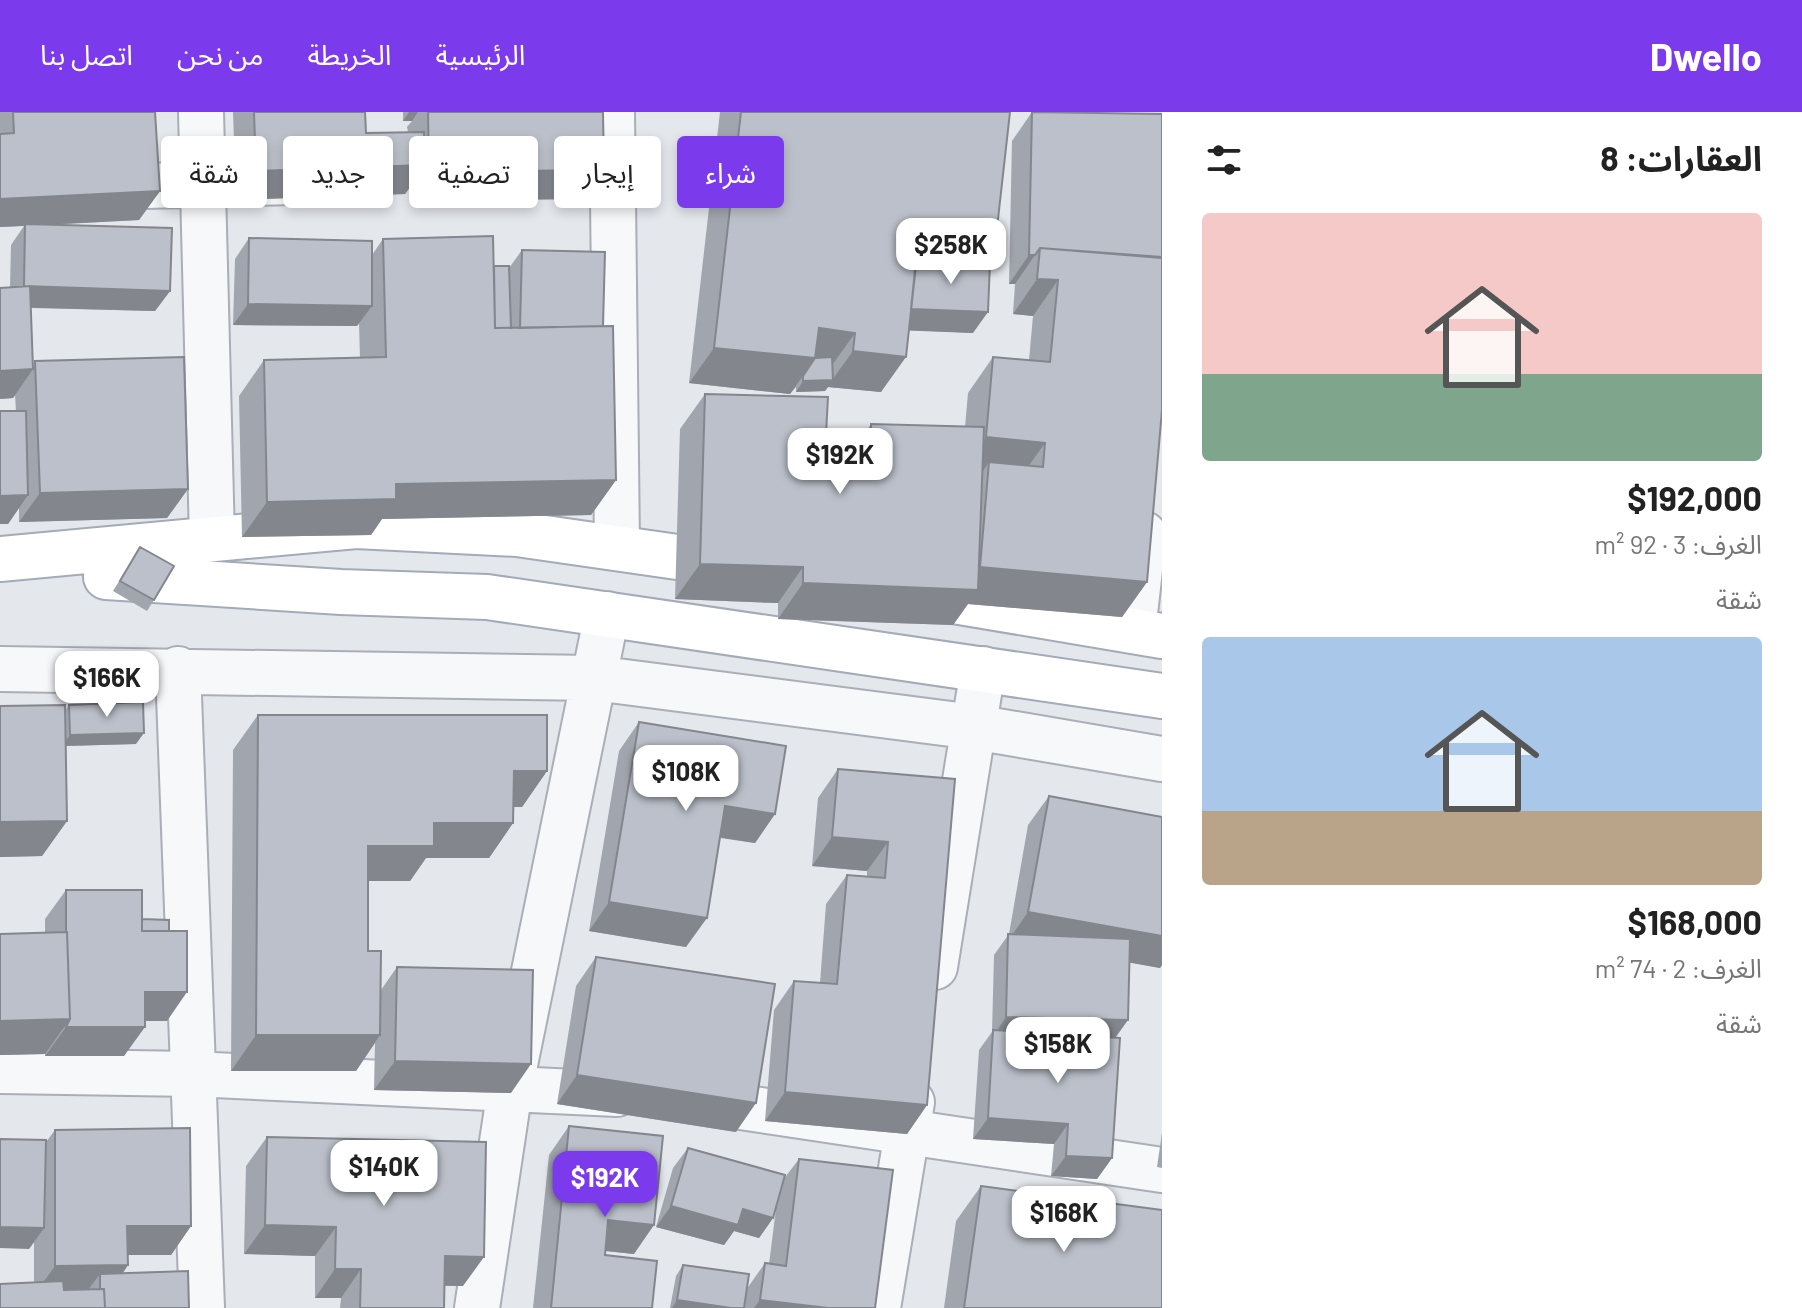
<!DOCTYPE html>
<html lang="ar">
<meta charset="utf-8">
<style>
:root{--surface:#fff;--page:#f2f2f2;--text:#222;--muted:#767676;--accent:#7c3aed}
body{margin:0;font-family:Barlow,"Noto Sans Arabic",sans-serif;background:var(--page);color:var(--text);direction:rtl;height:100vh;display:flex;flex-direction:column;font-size:30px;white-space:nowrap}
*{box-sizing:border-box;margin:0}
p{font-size:26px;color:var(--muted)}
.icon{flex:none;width:44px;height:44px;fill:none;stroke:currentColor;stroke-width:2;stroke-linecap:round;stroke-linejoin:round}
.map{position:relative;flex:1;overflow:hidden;direction:ltr}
.side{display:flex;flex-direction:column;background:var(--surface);width:640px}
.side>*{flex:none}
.top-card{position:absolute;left:24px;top:24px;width:760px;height:72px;direction:rtl;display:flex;gap:16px}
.price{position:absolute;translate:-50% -68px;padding:0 18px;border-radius:16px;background:#fff;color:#222;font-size:26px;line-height:52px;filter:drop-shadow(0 2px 4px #0008)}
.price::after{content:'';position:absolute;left:50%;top:48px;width:24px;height:18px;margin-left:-12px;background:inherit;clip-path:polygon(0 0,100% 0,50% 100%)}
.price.on{background:var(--accent);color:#fff}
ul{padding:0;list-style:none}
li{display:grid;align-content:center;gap:16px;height:424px;padding:0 40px}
li span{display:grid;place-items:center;height:248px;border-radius:8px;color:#555}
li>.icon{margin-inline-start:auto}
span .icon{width:144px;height:144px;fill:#fffc;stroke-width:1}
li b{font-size:34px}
h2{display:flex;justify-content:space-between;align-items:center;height:96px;padding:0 40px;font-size:34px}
.chip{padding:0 28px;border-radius:8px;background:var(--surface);box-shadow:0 4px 12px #0003;font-size:28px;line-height:72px}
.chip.on{background:var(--accent);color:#fff}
header{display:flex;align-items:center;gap:48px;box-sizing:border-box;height:112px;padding:0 40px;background:var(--accent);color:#fff}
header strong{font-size:38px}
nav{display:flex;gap:44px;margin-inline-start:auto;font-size:28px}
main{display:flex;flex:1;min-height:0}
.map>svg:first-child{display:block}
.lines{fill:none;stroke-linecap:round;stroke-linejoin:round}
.minor-casing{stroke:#a9aeb7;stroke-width:48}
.primary-casing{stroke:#a3abb8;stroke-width:48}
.minor{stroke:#f7f8fa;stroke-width:44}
.primary{stroke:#fff;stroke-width:44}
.wall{fill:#a1a5ae}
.shaded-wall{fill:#83868d}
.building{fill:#bbc0ca;stroke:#83868d;stroke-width:2}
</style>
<header>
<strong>Dwello</strong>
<nav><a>الرئيسية</a><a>الخريطة</a><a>من نحن</a><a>اتصل بنا</a></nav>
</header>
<main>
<section class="side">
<h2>العقارات: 8<svg class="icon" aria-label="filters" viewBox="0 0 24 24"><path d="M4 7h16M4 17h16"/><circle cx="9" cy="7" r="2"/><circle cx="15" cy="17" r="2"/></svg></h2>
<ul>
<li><span style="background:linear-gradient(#f6c9c9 65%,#7fa58c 0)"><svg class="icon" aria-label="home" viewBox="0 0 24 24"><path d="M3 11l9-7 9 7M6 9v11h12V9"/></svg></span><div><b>$192,000</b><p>الغرف: 3 · 92 m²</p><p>شقة</p></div></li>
<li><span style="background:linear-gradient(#a9c7e8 70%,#b9a48a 0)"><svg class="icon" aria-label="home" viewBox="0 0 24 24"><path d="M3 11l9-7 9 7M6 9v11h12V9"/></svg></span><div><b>$168,000</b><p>الغرف: 2 · 74 m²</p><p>شقة</p></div></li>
</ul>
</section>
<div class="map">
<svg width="1162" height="1196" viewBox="0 0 1162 1196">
<rect width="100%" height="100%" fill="#e4e7ec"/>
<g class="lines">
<defs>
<path id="minor" d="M201 0 212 427
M612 0 617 433
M543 57 612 54
M0 78 294 70
M1133 519 1144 422
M0 557 594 566 974 615 1162 647
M178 557 202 1196
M935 855 983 557
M0 959 193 962 617 982
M694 988 1162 1058
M477 1196 510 977 607 502
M878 1196 912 990"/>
<path id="primary" d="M0 447 356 414 517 422 733 453
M106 465 341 480 487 485 1162 584
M912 482 1162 524"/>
</defs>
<!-- minor casing -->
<use href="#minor" class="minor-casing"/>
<!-- primary casing -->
<use href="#primary" class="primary-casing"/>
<!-- minor -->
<use href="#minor" class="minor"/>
<!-- primary -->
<use href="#primary" class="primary"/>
</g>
<!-- wall -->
<path class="wall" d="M0 0H155L160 79 139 108 47 113 170 179 155 199 30 196 33 253 35 249 188 377 167 406 19 410V396L8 412H0V299H16L15 283 13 286 0 287V176L10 175 11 133 24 114 0 115Z
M233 0H365L366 21 408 20 407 15 412 9H403V0H603L604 58 584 87 409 89V77L405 82 236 88Z
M720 0H1010L995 134 984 150 973 221 909 218 881 280 828 275 825 279 796 280V275L790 282 689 271Z
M1032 0 1147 470 1122 505 968 492 953 513 778 507V491L675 487 680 317 705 282 826 322 864 323 871 312 965 315 968 281 993 245 1029 248 1033 204 1013 202 1015 172H1009L1012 29Z
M249 126 372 143 383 127 494 154 509 156 522 138 603 214 616 368 591 403 382 407 371 423 242 425 239 284 264 248 360 246 359 211 357 214 233 213 235 147Z
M140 435 154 488 147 499 113 479Z
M69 593 136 632 66 634 67 709 42 744 0 745V594L65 599Z
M258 603 547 659 522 695H514L513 711 489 746H426L410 769H368V839L381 878 397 855 511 981 374 978 375 931 356 959H231L233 638Z
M639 610 775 702 755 731 720 726 686 835 589 819 619 639Z
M838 657 955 667 927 993 907 1022 765 1009 774 898 794 869 820 871 826 792 847 763 867 765V759L812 754 818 686Z
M1049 684 1162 705V853L1160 856 1129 850 1116 925 1112 1046 1097 1067 1051 1064 1054 1032 973 1027 979 938 992 920 994 843 1009 822 1028 713Z
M66 778 142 807 167 909H145L124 944H45V942L0 943V822L45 821V807Z
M596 845 736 1020 557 992 576 874Z
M569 1014 634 1142 605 1139V1143L652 1196H533L549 1043Z
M55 1018 191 1114 171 1143H128V1153L123 1161 189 1196 34 1170V1130L29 1137 46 1030Z
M1162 1021V1056L1157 1055Z
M267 1025 463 1174H444V1196H340L341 1186H315V1144L244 1142 246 1054Z
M688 1036 783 1068 799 1047 875 1196H670L676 1164 683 1153 746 1178 765 1151 769 1152 776 1097 773 1106 759 1126 734 1119 724 1133 656 1115 673 1056Z
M981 1074 1162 1196H944L956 1109Z"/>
<!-- shaded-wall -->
<path class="shaded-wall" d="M409 0H418L412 9H403Z
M425 53 405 82 236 88 256 59Z
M604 58 584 87 409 89 429 60Z
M160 79 139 108 0 115V87Z
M919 125 995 134 970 169 910 162Z
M1029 143H1035L1015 172H1009Z
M1037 167 1058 168 1033 204 1013 202Z
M24 174 170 179 155 199 9 195Z
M248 192 372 194 357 214 233 213Z
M909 197 988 200 973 221 895 218Z
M819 216 855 221 830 256 810 254 790 282 689 271 714 236Z
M853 239 906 245 881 280 828 275 825 279 796 280 803 269 832 268Z
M33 257 13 286 0 287V259Z
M986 325 1045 331 1020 366 989 350 981 362 961 361Z
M616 368 591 403 382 407 371 423 242 425 267 390 396 372Z
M188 377 167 406 19 410 40 381Z
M28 383 8 412H0V384Z
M700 452 803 455 778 491 675 487Z
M980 455 1147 470 1122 505 968 492 953 513 778 507 803 471 965 477Z
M144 621 136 632 62 634 70 623Z
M514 659H547L522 695H489Z
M725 694 775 702 755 731 705 723Z
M67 709 42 744 0 745V710Z
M434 711H513L489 746H426L410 769H343L368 734Z
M832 725 888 730 867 759 812 754Z
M609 790 707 806 686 835 589 819Z
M1028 800 1162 824V853L1160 856 1008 829Z
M145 880H187L167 909H124Z
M1006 905 1128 908 1113 929 992 926Z
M70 907 45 942 0 943V909Z
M66 915H145L124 944H45Z
M256 923H380L356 959H231Z
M395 949 531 952 511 981 374 978Z
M577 963 756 991 736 1020 557 992Z
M785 980 927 993 907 1022 765 1009Z
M988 1006 1068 1012 1054 1032 973 1027Z
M1066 1044 1112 1046 1097 1067 1051 1064Z
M671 1094 743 1097 773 1106 759 1126 734 1119 724 1133 656 1115Z
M608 1108 654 1113 634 1142 588 1137Z
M265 1113 336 1115 315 1144 244 1142Z
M127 1114H191L171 1143H107Z
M0 1115 44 1116 29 1137 0 1136Z
M445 1144 484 1145 463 1174 425 1173Z
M128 1153 108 1182 100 1162 85 1182 34 1183 55 1154Z
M335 1157H361L341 1186H315Z
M677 1188 731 1196H672Z
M760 1188 828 1196H754Z"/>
<!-- building -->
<path class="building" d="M13 0H155L160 79 0 87V22L14 21Z
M254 0H365L366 21 424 20 425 53 256 59Z
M428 0H603L604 58 429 60Z
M741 0H1010L995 134 919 125 906 245 853 239 855 221 819 216 815 246 714 236Z
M1032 0 1162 2V145L1040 136 1035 143H1029Z
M25 112 172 116 170 179 24 174Z
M493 124 495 216 613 214 616 368 396 372V387L267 390 264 248 386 245 383 127Z
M249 126 372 129V194L248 192Z
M1040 136 1162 146V298L1147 470 980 455 989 350 1043 355 1045 331 986 325 993 245 1050 250 1058 168 1037 167Z
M522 138 605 140 603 214 520 216Z
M916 148 990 150 988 200 911 197Z
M494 154H509L511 216H495Z
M30 174 33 257 0 259V176Z
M184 245 188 377 40 381 35 249Z
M832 245 833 268 803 269V264L815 246Z
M705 282 828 285 826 322 871 323V312L984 315 978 478 803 471V455L700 452Z
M0 299H26L28 383 0 384Z
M140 435 174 454 154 488 120 469Z
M143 590 144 621 70 623 69 593Z
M65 593 67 709 0 710V594Z
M258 603H547V659H514L513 711H434V734H368V839H381L380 923H256Z
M639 610 786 634 775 702 725 694 707 806 609 790Z
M838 657 955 667 927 993 785 980 794 869 837 872 847 763 885 766 888 730 832 725Z
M1049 684 1162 705V824L1028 800Z
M66 778H142V819H187V880H145V915H66L70 907 67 820H66Z
M142 807 169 808V819H142Z
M67 820 70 907 0 909V822Z
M1008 822 1130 827 1128 908 1006 905Z
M596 845 775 872 756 991 577 963Z
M397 855 533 858 531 952 395 949Z
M993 918 1120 926 1112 1046 1066 1044 1068 1012 988 1006Z
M569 1014 663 1024 654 1113 608 1108 605 1143 657 1149 652 1196H551Z
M190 1016 191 1114H127L128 1153 55 1154V1018Z
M267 1025 486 1030 484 1145 445 1144 444 1196H360L361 1157H335L336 1115 265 1113Z
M0 1027 46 1028 44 1116 0 1115Z
M688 1036 785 1063 773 1106 743 1097 738 1113 671 1094Z
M799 1047 893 1058 875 1196H828L760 1188 765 1151 786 1154Z
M981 1074 1162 1098V1196H964Z
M683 1153 749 1162 744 1196H731L677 1188Z
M188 1159 189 1196H105L104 1177H100V1162Z
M63 1169 64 1178 104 1177 105 1196H0V1172Z"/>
</svg>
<b class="price" style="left:951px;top:174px">$258K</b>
<b class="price" style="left:840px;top:384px">$192K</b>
<b class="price" style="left:107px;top:607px">$166K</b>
<b class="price" style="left:686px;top:701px">$108K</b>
<b class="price" style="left:1058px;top:973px">$158K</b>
<b class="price" style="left:384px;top:1096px">$140K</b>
<b class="price on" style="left:605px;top:1107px">$192K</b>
<b class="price" style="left:1064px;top:1142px">$168K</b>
<div class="top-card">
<a class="chip on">شراء</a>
<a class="chip">إيجار</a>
<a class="chip">تصفية</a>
<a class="chip">جديد</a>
<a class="chip">شقة</a>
</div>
</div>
</main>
